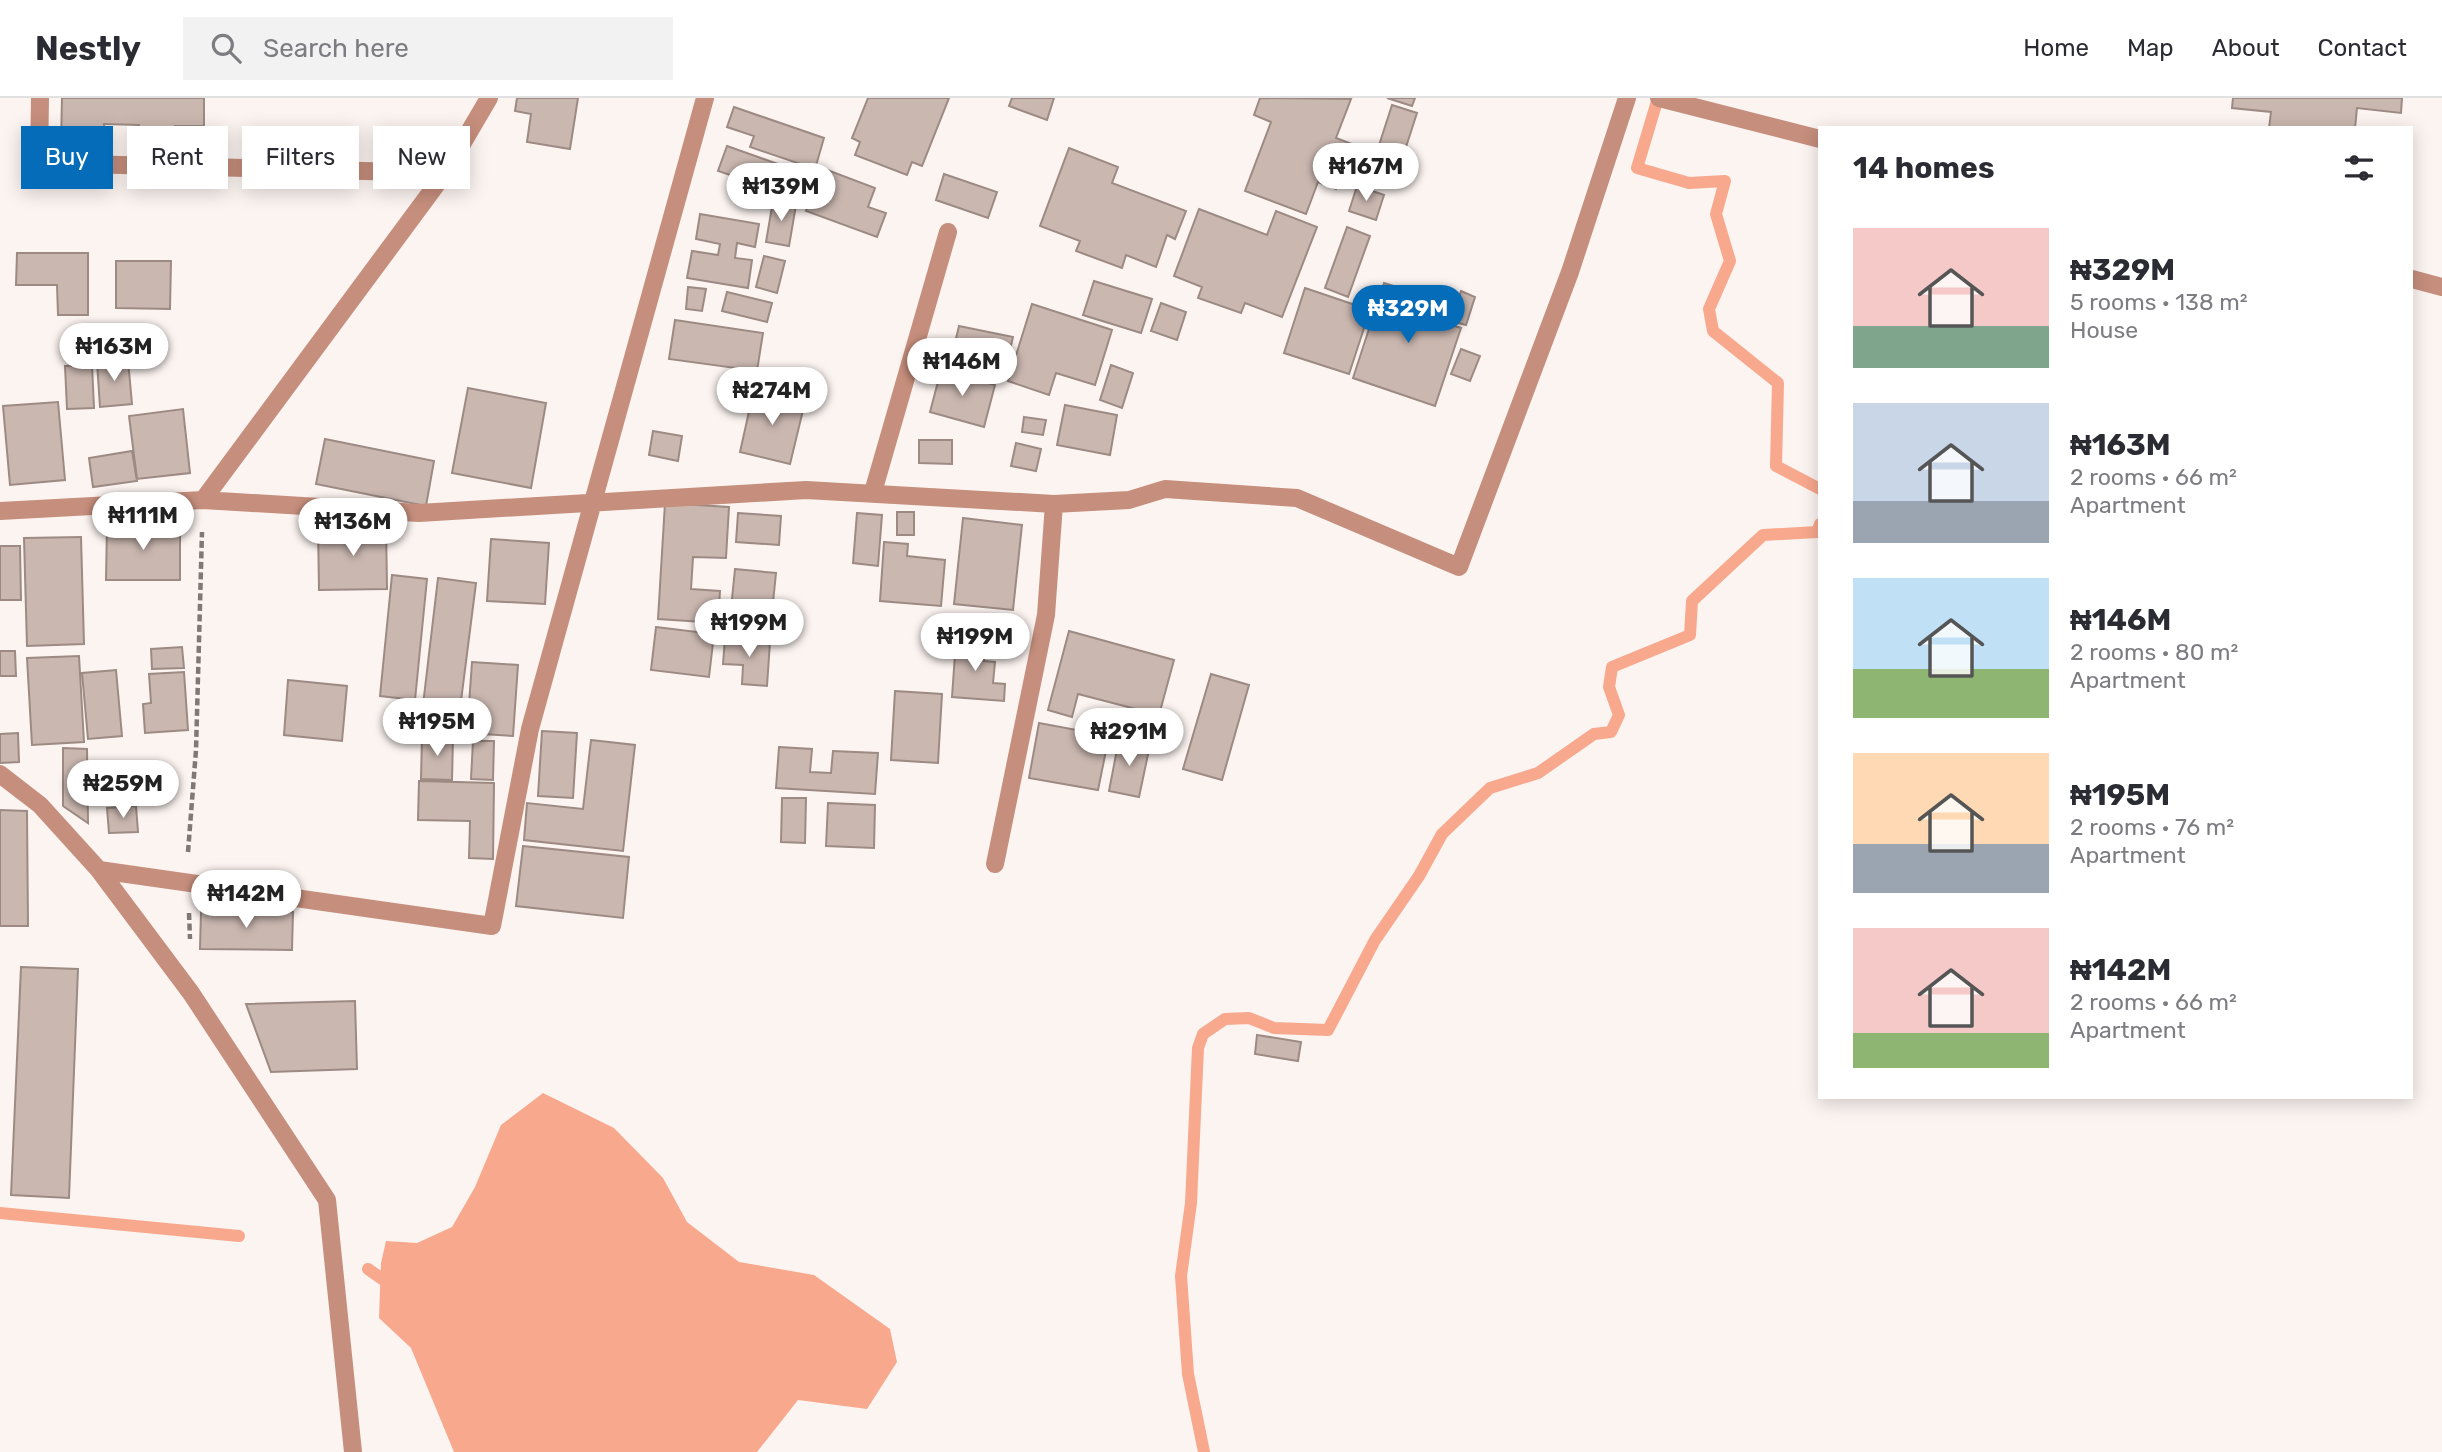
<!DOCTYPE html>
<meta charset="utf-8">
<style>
:root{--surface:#fff;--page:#f2f2f3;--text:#2b2b33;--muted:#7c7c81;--line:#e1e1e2;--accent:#046cb8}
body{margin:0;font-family:Rubik,sans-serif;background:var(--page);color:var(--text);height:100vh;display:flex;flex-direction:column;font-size:26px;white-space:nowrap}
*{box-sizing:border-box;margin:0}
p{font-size:23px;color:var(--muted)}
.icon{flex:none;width:38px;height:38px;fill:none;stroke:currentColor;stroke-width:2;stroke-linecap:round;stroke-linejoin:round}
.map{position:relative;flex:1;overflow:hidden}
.panel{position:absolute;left:1818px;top:28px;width:595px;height:973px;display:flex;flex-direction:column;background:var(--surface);border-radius:0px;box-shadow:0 4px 18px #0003}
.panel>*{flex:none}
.hud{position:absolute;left:21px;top:28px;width:665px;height:63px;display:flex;gap:14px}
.price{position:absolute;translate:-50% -60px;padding:0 16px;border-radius:24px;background:#fff;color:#222;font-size:23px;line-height:46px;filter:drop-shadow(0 2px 4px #0008)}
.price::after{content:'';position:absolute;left:50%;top:42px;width:21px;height:16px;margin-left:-10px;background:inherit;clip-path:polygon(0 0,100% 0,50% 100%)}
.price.current{background:var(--accent);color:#fff}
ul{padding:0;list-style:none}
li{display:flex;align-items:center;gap:21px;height:175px;padding:0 35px}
li span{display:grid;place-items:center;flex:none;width:196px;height:140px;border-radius:0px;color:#555}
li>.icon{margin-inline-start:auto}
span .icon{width:84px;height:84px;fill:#fffc;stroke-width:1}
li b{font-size:30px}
h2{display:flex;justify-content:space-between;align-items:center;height:84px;padding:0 35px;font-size:30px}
.chip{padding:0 24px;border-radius:0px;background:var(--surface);box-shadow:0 4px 18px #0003;font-size:24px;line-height:63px}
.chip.current{background:var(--accent);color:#fff}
header{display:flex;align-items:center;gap:42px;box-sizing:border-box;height:98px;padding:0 35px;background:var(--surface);border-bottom:2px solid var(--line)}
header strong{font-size:33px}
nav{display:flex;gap:38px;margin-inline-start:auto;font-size:24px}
.search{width:490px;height:63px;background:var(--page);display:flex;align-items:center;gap:18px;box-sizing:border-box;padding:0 24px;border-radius:0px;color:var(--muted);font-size:26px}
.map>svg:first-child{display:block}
.water{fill:#f8a88d}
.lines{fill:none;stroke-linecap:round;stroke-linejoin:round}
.stream{stroke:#f8a88d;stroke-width:12}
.building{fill:#cab7b0;stroke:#9c8a83;stroke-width:2}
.path{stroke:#7f7875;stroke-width:4.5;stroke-dasharray:7 3.5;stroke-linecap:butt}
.street{stroke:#c68e7c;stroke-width:18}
</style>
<header>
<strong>Nestly</strong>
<div class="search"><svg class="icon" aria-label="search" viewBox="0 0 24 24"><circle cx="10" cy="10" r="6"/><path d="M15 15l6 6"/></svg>Search here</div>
<nav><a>Home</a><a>Map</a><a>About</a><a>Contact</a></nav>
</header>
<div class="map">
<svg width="2442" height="1354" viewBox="0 0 2442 1354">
<rect width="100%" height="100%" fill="#fcf4f1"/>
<!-- water -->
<path class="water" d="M543 995 614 1030 663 1080 687 1124 739 1164 814 1177 890 1231 897 1264 867 1311 798 1302 757 1354H454L411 1250 379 1220 381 1165 386 1143 417 1145 452 1129 475 1089 501 1027Z"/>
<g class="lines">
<!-- stream -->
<path class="stream" d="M1658 0 1637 70 1689 85 1725 83 1716 116 1730 163 1709 211 1713 233 1778 285 1776 368 1820 391
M0 1115 239 1138
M368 1171 395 1190
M1204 1354 1188 1276 1181 1178 1191 1105 1198 950 1203 936 1225 921 1249 920 1274 930 1328 932 1375 842 1419 778 1442 736 1490 690 1538 675 1594 636 1611 634 1619 617 1609 589 1612 569 1690 537 1692 503 1763 437 1817 434 1820 426"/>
</g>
<!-- building -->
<path class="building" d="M62 0H204V28H175L174 47 139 46V27L104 26V45H61Z
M517 0H578L570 51 527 44 531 16 515 13Z
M868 0H949L922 68 912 64 907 77 855 57 860 44 852 40Z
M1012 0H1054L1047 22 1009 8Z
M1260 0 1351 1 1336 40 1352 46 1336 91 1318 84 1306 116 1245 93 1271 24 1254 17Z
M1387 0H1415L1412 8Z
M2233 0H2402L2401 15 2357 10 2355 30H2269L2271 14 2232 10Z
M1392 7 1417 15 1396 80 1371 72Z
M734 9 824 40 815 71 750 49 754 38 727 29Z
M727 48 809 77 801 101 718 73Z
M1069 50 1118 69 1112 85 1186 113 1175 141 1167 137 1156 169 1126 157 1122 170 1076 153 1080 143 1040 128Z
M822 70 875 90 868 109 886 115 877 139 806 113Z
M944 76 997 94 988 120 936 102Z
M1357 88 1384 97 1376 122 1349 113Z
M773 103 796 107 789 148 766 144Z
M1199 111 1267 137 1276 113 1317 129 1282 219 1245 205 1241 215 1198 200 1202 189 1174 178Z
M700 116 759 126 755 149 737 145 735 160 752 162 748 190 687 180 692 153 718 157 720 146 696 141Z
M1347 129 1370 138 1348 199 1325 190Z
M17 155H88V217H58L57 187H16Z
M764 158 785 163 777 195 756 189Z
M116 163H171L170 211 116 210Z
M1094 183 1152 201 1141 235 1083 217Z
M1384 185 1451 206 1445 225 1461 230 1435 308 1353 280Z
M688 189 706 191 702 213 686 211Z
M1305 190 1370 212 1349 276 1284 255Z
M1461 193 1475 199 1466 227 1451 223Z
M727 194 772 205 767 224 722 213Z
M1161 205 1186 214 1177 242 1151 233Z
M1032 206 1112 232 1095 287 1056 275 1049 297 1008 283Z
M675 222 763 235 757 273 669 261Z
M959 228 1013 239 1007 264 953 253Z
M1461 251 1480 258 1470 283 1451 276Z
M128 262 132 306 100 309 97 264Z
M92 267 94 310 67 311 65 268Z
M1111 267 1133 275 1122 310 1100 302Z
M941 272 995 287 984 329 930 314Z
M468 290 546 305 531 390 452 375Z
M754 291 805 304 790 366 740 354Z
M58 304 65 382 10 387 3 308Z
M1065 307 1117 317 1110 357 1057 347Z
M183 311 190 375 137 381 129 318Z
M1024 319 1046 322 1043 337 1022 334Z
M653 333 682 338 678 363 649 357Z
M325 341 434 363 426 408 316 386Z
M919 342H952V366L919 365Z
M1016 345 1041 351 1036 373 1011 368Z
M132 353 137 383 93 389 89 360Z
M665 405 729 409 726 460 693 459 691 491 720 493 718 525 658 521Z
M897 414H914V437H897Z
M738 415 781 418 779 447 736 444Z
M857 415 882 417 878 468 853 465Z
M963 420 1022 427 1013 512 954 506Z
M107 426 180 427V482H106Z
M386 427 387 491 319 492 318 429Z
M81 439 84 546 27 548 24 440Z
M491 441 549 445 545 506 487 503Z
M884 444 908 446 907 458 945 462 941 508 880 503Z
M0 448H20L21 502H0Z
M735 471 776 475 770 534 729 530Z
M392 477 427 481 415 602 380 598Z
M438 480 476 485 460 611 423 607Z
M656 529 714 536 709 579 651 572Z
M1069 533 1174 562 1159 617 1078 596 1072 619 1048 612Z
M725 540 770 544 767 588 742 586 743 567 723 566Z
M956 542 986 544 984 563 995 564 993 585 1005 586 1004 603 952 599Z
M182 549 184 570 152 571 151 551Z
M0 553H15L16 578H0Z
M79 558 84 644 32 647 27 560Z
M472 564 518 567 513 638 467 635Z
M116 572 122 638 88 641 82 575Z
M184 574 188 632 145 635 143 606 151 605 149 576Z
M1211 576 1249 587 1222 682 1183 671Z
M288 582 347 588 342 643 284 637Z
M895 593 942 596 938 665 891 662Z
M1039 625 1109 638 1098 692 1029 680Z
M542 633 577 635 573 700 538 698Z
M18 635 19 664 0 665V636Z
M422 638 453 639 452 682 421 681Z
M1119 641 1150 647 1139 699 1109 693Z
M591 642 635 647 623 753 524 742 527 705 583 711Z
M473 643H494L493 682 471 681Z
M779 649 812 651 810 674 831 675 833 653 878 655 875 696 776 690Z
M63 650 87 651 88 725 63 708Z
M419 683 494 685 493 761 469 760 470 723 418 722Z
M782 700H806L805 745 781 744Z
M828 705 875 707 874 750 826 748Z
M136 708 138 734 109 735 107 710Z
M0 712 27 713 28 828H0Z
M523 748 629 759 623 820 516 808Z
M201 813 293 814 292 852 200 851Z
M21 869 78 871 69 1100 11 1097Z
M355 903 357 971 271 974 246 906Z
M1257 937 1301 944 1298 963 1255 956Z"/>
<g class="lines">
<!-- path -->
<path class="path" d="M188 754 196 652 202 434
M189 815 190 841"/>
<!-- street -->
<path class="street" d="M40 0 39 65 445 75
M1659 0 1820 41
M2412 181 2442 189
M873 394 948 134
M203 402 445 75 489 0
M0 413 203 402 419 415 806 392 1054 406 1129 402 1165 391 1297 400 1459 469 1570 174 1627 0
M0 676 40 707 99 772 191 895 327 1102 353 1354
M995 766 1046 517 1054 406
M99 772 492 828 530 631 705 0"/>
</g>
</svg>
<b class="price" style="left:1366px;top:105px">₦167M</b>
<b class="price" style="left:781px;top:125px">₦139M</b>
<b class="price current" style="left:1408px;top:247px">₦329M</b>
<b class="price" style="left:114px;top:285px">₦163M</b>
<b class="price" style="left:962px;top:300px">₦146M</b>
<b class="price" style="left:772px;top:329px">₦274M</b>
<b class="price" style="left:143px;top:454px">₦111M</b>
<b class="price" style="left:353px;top:460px">₦136M</b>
<b class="price" style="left:749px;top:561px">₦199M</b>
<b class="price" style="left:975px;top:575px">₦199M</b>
<b class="price" style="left:437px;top:660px">₦195M</b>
<b class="price" style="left:1129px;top:670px">₦291M</b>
<b class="price" style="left:123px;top:722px">₦259M</b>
<b class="price" style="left:246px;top:832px">₦142M</b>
<div class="hud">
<a class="chip current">Buy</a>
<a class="chip">Rent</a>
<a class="chip">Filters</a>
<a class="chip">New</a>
</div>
<section class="panel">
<h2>14 homes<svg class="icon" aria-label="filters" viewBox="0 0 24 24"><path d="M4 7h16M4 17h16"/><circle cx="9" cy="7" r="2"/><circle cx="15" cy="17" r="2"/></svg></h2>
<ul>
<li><span style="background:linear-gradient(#f6c9c9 70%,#7fa58c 0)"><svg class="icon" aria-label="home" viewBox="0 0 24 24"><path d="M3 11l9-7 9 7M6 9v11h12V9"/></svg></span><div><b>₦329M</b><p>5 rooms · 138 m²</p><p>House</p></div></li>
<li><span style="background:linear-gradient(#c9d6e8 70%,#9aa5b1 0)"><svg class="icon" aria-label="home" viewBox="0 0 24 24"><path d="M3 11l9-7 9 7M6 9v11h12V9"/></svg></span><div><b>₦163M</b><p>2 rooms · 66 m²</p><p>Apartment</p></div></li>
<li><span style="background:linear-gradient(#bfe0f5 65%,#8fb573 0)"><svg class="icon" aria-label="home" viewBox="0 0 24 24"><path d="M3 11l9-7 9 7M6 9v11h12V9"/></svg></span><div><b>₦146M</b><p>2 rooms · 80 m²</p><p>Apartment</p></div></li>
<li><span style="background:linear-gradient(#ffd9b3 65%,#9aa5b1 0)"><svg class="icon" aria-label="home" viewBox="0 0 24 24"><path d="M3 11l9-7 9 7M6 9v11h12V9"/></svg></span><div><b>₦195M</b><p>2 rooms · 76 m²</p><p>Apartment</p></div></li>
<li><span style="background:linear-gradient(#f6c9c9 75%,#8fb573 0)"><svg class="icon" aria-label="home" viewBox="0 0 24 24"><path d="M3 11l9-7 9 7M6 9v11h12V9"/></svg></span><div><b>₦142M</b><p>2 rooms · 66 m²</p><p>Apartment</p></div></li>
</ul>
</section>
</div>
